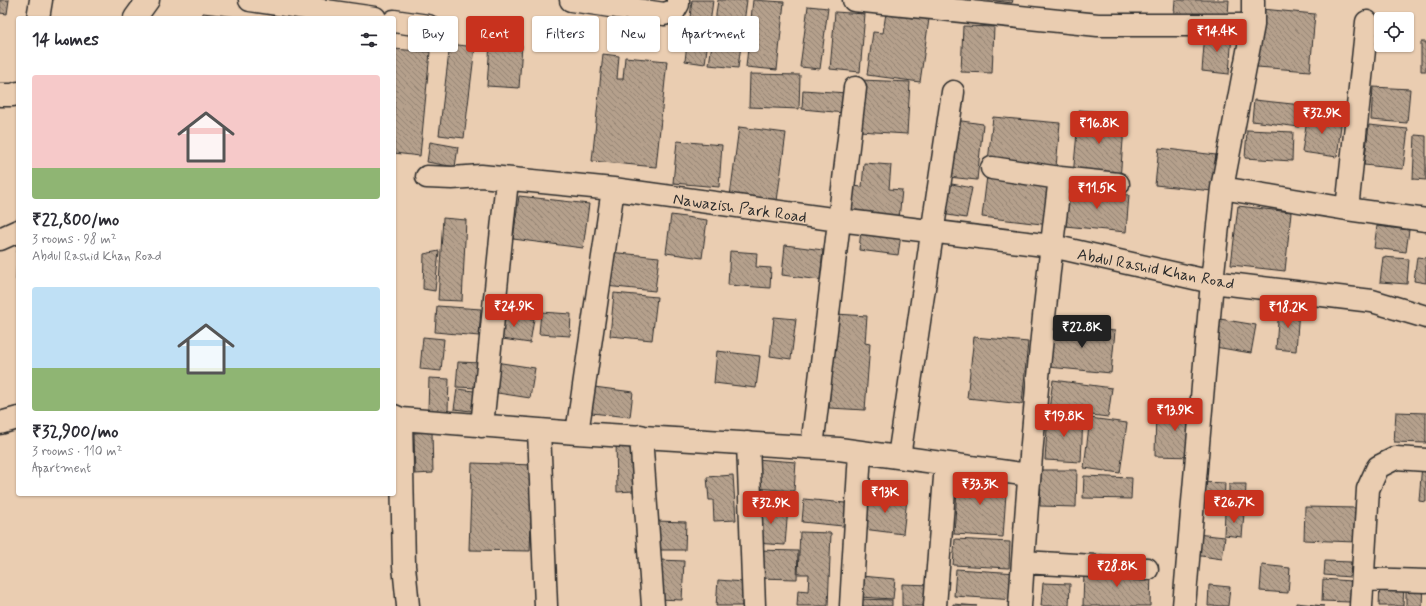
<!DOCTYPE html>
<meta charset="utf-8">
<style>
:root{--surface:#fff;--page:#f7f7f7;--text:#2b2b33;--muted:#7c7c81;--accent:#c8321e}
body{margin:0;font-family:Mynerve,sans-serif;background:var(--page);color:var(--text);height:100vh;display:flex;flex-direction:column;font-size:15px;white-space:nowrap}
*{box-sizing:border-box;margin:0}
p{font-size:13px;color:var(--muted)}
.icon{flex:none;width:22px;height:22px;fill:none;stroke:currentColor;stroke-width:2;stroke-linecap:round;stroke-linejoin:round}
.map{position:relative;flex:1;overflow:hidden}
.sheet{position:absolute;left:16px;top:16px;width:380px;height:480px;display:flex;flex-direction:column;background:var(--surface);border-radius:4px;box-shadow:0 1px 3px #0004}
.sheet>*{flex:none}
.banner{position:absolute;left:408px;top:16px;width:380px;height:36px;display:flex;gap:8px}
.buttons{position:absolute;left:1374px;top:12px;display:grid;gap:8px}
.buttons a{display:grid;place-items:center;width:40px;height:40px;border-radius:4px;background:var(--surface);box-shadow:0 1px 3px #0004;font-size:20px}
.price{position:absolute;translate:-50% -34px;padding:0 9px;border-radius:4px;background:var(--accent);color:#fff;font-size:13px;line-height:26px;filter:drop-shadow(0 1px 2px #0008)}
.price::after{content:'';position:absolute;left:50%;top:24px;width:12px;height:9px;margin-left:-6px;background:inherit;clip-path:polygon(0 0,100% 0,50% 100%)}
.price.selected{background:#222;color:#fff}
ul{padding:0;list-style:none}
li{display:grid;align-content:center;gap:8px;height:212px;padding:0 16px}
li span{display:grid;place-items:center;height:124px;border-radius:4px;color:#555}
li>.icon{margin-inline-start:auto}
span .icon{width:72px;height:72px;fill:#fffc;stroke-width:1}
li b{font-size:17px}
h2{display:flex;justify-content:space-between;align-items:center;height:48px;padding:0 16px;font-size:17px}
.tag{padding:0 14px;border-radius:4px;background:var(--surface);box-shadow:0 1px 3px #0004;font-size:14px;line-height:36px}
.tag.selected{background:var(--accent);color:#fff}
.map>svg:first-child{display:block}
.building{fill:url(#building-back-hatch);stroke:#2b2b2b}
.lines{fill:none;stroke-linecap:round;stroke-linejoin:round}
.minor-casing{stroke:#2b2b2b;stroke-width:25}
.minor{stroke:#eacdb1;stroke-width:22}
.labels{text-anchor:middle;stroke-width:3;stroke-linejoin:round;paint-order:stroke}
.street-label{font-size:16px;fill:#2b2b2b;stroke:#eacdb1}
</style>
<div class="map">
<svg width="1426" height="606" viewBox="0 0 1426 606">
<defs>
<pattern id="building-back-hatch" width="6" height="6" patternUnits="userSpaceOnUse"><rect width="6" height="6" fill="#b5a08c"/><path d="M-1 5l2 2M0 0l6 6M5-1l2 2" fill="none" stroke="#938373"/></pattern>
</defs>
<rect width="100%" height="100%" fill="#eacdb1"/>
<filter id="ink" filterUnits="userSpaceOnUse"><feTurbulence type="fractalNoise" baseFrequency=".025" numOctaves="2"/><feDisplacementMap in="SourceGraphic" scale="8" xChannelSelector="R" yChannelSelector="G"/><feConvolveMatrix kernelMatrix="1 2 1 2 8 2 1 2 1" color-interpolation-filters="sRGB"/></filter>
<g filter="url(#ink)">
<!-- building -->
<path class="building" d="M0 0H9L7 14 0 13Z
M692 0H713L705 64 685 61Z
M718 0H747L738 68 709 65Z
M753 0 784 2 777 70 746 67Z
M988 0H1013L1012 3Z
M1175 0H1229L1228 16 1174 14Z
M808 6 828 8 820 69 800 67Z
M1262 9 1315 14 1310 71 1257 67Z
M835 12 865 14 860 72 830 69Z
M203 13 246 18H202Z
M886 13 929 19 920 82 867 75 873 32 883 33Z
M963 26 994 27 992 73 961 72Z
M1205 32 1232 34 1229 74 1202 71Z
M1421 42H1426V71H1421Z
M490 43 522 45 519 88 487 86Z
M450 44 475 47 464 138 439 135Z
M394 49 430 52 420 156 394 153Z
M603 54 619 56 617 79H623L625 57 667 61 656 167 592 161Z
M750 74 800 75 799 109 749 107Z
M861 80 910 82 907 134 859 131Z
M1373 87 1410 89 1407 123 1371 120Z
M803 90 847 93 845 113 802 109Z
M1254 100 1302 105 1299 127 1252 121Z
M1079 110 1125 114 1120 180 1073 176Z
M1308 112 1342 117 1337 157 1302 152Z
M993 117 1060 123 1056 167 988 161Z
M955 120 983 124 977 180 948 177Z
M1369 125 1408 129 1403 169 1364 165Z
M739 127 786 133 777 201 730 196Z
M1247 130 1293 132 1292 161 1245 158Z
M1415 135 1426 136V180L1413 179Z
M677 141 722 145 719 187 673 183Z
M430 142 458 147 455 167 427 162Z
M1159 148 1216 155 1212 191 1155 185Z
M864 163 891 165 889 189 902 190 899 219 850 215 853 186 862 187Z
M987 176 1054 184 1050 225 982 217Z
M947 183 972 188 966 218 942 214Z
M1068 189 1129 195 1126 232 1065 226Z
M519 196 589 204 583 248 513 239Z
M1238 206 1291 212 1285 271 1231 265Z
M671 215 707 220 702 258 666 253Z
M443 218 466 220 462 301 438 300Z
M1377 226 1409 230 1406 252 1374 248Z
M861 230 901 235 898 255 859 250Z
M785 245 823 250 820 280 782 275Z
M17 251H18V280H16Z
M439 251 435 291 423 289 424 254Z
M730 251 757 253 756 267 771 268 770 288 728 285Z
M609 252 659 257 655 291 605 286Z
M1383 257 1409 259 1407 284 1380 282Z
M1417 257 1426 258V283L1414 281Z
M614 293 657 297 652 340 610 336Z
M437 306 481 309 479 336 435 332Z
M1279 307 1299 309 1296 351 1276 349Z
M541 312 571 314 570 336 539 334Z
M499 314 534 319 530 343 495 338Z
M836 314 867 316 865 343 870 344 865 410 829 408Z
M774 317 796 319 791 359 770 356Z
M1220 319 1256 325 1251 353 1215 347Z
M1053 324 1115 331 1111 373 1048 367Z
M423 337 444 339 441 371 420 369Z
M974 337 1028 342 1022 404 967 398Z
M717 351 760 356 756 388 714 383Z
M458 362 481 363 478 388 456 387Z
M495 362 535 368 530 398 491 392Z
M429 378 449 379 448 411 428 410Z
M1053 380 1112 388 1108 417 1049 410Z
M594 387 633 392 630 417 591 413Z
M457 389 482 392 480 412 454 409Z
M1156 407 1195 408 1193 457 1155 456Z
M1396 412 1426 413V443L1394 442Z
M1048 414 1083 416 1081 462 1045 460Z
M1090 418 1127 423 1120 473 1084 468Z
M432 432 433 473 415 474 414 433Z
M616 440H632L633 491 617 492Z
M756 459 796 462 794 491 754 488Z
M472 463 533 465 530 551 469 550Z
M1422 464 1426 465V502L1419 501Z
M1041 470H1077L1076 507 1040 506Z
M733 475 736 520 714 521 713 500H709L707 477Z
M958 476 1007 479 1003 537 954 534Z
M1084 476 1132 478 1131 499 1083 498Z
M1200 482 1225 483 1224 505 1200 504Z
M1229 484H1246L1245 507 1229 506Z
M867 494 907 499 903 534 863 529Z
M804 499 855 504 853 527 802 522Z
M757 504 788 507 785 545 754 543Z
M1305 507 1356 508 1355 542 1304 540Z
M1225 512 1244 513 1242 537 1224 535Z
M656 521 686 522 685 550H655Z
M800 532 831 533 828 606H797L798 590 808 591 809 574H798Z
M1196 534 1225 537 1222 559 1194 555Z
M955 539 1010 542 1009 568 953 565Z
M757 550 798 551 797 579 756 578Z
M660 560 684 561 682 600 658 599Z
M1325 561 1351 562 1350 577 1324 575Z
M1262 565 1290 568 1288 593 1260 591Z
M956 569 1017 573 1015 600 954 596Z
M1084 570 1151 572 1150 606H1083Z
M861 576 895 579 893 599 859 597Z
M1323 579 1351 581 1350 602 1322 601Z
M718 580 744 582 742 606H716Z
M1043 583 1070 584 1069 606H1041Z
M1380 583H1404L1403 606H1379Z
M902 584 932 585 931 606H902Z
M1406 584 1423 585 1422 606H1406Z
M1209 585 1230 587 1228 606H1208Z
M857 599 892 600V606H856Z
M1296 603 1324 606H1296Z
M953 604 977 606H953Z"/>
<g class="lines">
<defs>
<path id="minor" d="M250 0 375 18
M571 0 664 14 674 11 678 4V0
M854 0 1098 25H1253V0
M38 18 41 0
M135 18 148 0
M394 21 428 26
M0 95H13L18 93
M992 168 1060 178
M427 177 452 178 481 176 613 189 839 220 1052 246 1212 282 1372 301 1426 317
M1222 188 1347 209 1426 220
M1347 209 1367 22
M0 239 18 231
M394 416 401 419 577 433 839 449 1029 475
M401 419 404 566 408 606
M0 423 18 418
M482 426 507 180
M539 430 546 606
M577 433 613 189
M641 436 653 606
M748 443 754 606
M812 447 855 88
M899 457 953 92
M1023 562 1147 569
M1363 579 1426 581
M851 606 860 452
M935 606 946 464
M1020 606C1029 463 1042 320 1060 178L1118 184
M1184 606 1212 282 1222 188 1253 25
M1361 606 1368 489 1378 467 1396 458 1426 460"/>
</defs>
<!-- minor casing -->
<use href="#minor" class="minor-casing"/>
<!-- minor -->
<use href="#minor" class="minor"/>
</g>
</g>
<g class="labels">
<!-- street labels -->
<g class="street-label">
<text transform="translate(740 207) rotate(8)" y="6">Nawazish Park Road</text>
<text transform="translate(1156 268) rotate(11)" y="6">Abdul Rashid Khan Road</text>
</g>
</g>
</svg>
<div class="buttons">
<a><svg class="icon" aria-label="locate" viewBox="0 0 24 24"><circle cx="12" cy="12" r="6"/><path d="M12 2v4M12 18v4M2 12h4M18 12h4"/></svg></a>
</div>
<b class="price" style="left:1217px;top:53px">₹14.4K</b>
<b class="price" style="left:1322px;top:135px">₹32.9K</b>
<b class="price" style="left:1099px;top:145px">₹16.8K</b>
<b class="price" style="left:1097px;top:210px">₹11.5K</b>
<b class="price" style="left:514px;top:328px">₹24.9K</b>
<b class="price" style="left:1288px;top:329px">₹18.2K</b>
<b class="price selected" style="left:1082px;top:349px">₹22.8K</b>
<b class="price" style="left:1175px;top:432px">₹13.9K</b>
<b class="price" style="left:1064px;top:438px">₹19.8K</b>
<b class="price" style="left:980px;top:506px">₹33.3K</b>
<b class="price" style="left:885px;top:514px">₹13K</b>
<b class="price" style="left:1234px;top:524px">₹26.7K</b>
<b class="price" style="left:771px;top:525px">₹32.9K</b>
<b class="price" style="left:1117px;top:588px">₹28.8K</b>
<div class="banner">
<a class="tag">Buy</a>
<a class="tag selected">Rent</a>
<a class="tag">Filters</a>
<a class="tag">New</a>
<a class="tag">Apartment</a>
</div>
<section class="sheet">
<h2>14 homes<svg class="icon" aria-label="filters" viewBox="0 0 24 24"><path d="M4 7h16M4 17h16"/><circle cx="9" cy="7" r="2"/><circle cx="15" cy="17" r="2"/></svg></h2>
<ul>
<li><span style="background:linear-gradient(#f6c9c9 75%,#8fb573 0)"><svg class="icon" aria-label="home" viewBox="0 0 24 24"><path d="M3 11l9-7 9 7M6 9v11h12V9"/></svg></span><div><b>₹22,800/mo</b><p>3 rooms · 98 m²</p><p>Abdul Rashid Khan Road</p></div></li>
<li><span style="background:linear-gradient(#bfe0f5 65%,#8fb573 0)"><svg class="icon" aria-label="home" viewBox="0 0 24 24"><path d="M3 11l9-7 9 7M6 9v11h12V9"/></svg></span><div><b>₹32,900/mo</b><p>3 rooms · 110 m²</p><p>Apartment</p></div></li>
</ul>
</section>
</div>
